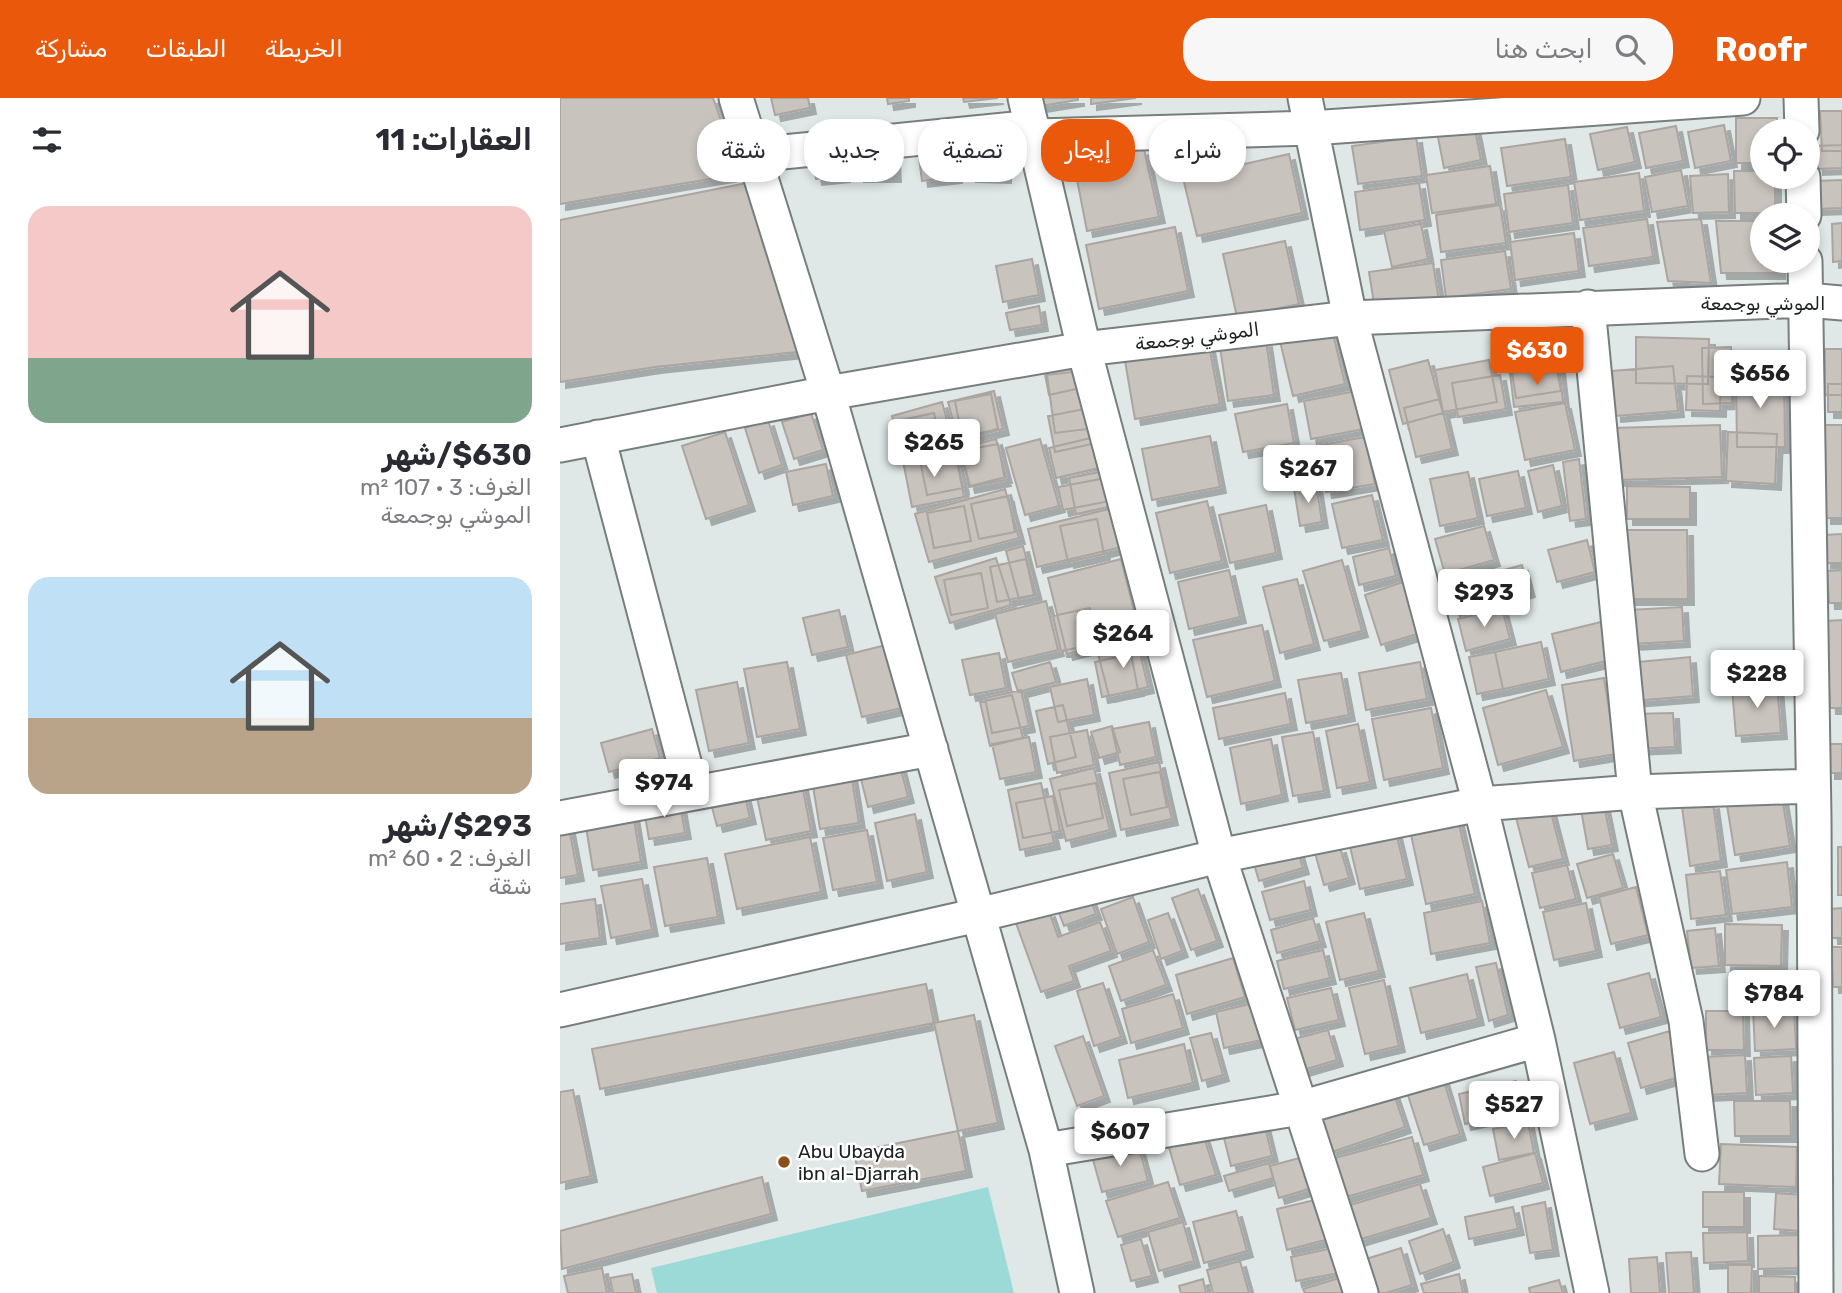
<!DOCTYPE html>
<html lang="ar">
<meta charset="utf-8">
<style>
:root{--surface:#fff;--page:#f7f7f7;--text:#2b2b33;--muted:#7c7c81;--accent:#ea580c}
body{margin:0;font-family:Rubik,Cairo,sans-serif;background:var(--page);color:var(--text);direction:rtl;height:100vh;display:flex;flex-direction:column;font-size:26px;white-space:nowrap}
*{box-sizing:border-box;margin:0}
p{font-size:23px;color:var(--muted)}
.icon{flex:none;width:38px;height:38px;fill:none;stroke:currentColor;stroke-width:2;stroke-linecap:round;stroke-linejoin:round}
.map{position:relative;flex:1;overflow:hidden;direction:ltr}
.details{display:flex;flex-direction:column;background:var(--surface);width:560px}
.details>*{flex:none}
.guide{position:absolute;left:21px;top:21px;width:665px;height:63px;direction:rtl;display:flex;gap:14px}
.controls{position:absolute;left:1190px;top:21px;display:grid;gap:14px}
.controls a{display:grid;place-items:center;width:70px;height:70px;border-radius:50%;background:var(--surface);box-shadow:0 4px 10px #0003;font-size:35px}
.price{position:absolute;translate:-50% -60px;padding:0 16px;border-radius:7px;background:#fff;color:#222;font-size:23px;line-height:46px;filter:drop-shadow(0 2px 4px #0008)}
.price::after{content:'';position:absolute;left:50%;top:42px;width:21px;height:16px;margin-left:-10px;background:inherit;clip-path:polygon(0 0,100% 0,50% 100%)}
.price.active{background:var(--accent);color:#fff}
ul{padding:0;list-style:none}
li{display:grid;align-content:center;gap:14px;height:371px;padding:0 28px}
li span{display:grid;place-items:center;height:217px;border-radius:21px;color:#555}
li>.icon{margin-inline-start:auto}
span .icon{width:126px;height:126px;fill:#fffc;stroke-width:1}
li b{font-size:30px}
h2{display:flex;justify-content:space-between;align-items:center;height:84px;padding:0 28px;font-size:30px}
.tag{padding:0 24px;border-radius:28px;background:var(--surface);box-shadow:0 4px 10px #0003;font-size:24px;line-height:63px}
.tag.active{background:var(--accent);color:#fff}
header{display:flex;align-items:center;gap:42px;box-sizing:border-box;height:98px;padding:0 35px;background:var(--accent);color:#fff}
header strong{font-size:33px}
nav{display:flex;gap:38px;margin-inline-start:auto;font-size:24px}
.search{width:490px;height:63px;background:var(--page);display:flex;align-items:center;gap:18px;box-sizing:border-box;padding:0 24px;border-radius:28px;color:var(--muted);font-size:26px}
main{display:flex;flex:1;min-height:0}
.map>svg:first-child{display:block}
.park{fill:#9cdad8}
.building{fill:#c9c3be;stroke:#aba5a1;stroke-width:2;filter:url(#shadow)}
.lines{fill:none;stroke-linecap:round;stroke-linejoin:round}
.street-casing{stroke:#777f7e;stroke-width:37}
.street{stroke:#fff;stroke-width:33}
.poi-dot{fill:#8e4e17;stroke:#fff;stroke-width:2.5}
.labels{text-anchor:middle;stroke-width:5;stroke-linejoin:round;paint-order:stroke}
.street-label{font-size:19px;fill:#202323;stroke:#fff}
.poi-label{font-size:19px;fill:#202323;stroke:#fff;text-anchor:start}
</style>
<header>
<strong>Roofr</strong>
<div class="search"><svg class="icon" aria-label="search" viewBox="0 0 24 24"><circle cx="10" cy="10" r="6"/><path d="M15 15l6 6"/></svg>ابحث هنا</div>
<nav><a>الخريطة</a><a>الطبقات</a><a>مشاركة</a></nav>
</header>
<main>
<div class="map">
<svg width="1282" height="1195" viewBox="0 0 1282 1195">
<defs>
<filter id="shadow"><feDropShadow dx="6" dy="6" stdDeviation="0" flood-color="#0004"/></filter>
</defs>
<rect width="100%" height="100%" fill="#dfe8e7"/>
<!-- park -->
<path class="park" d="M428 1089 454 1195H97L91 1170Z"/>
<!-- building -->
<path class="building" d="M0 0H153L180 76 0 106Z
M211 0H248L250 10 215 17Z
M327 0H349V3L328 6Z
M403 0H438L404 4Z
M479 0H518V2L480 8Z
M531 0H576L531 6Z
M1260 13H1282V53H1262Z
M1176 20H1217V33H1202V65H1176Z
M914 27 921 62 884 70 877 34Z
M1164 27 1171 63 1135 70 1128 34Z
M1116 28 1123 63 1086 70 1079 35Z
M1067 29 1075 64 1038 72 1030 36Z
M856 39 862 78 798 86 792 48Z
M1005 41 1011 79 947 88 941 50Z
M391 46 396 79 362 83 358 51Z
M1282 47V70L1257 71 1255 48Z
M410 50H446L445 79 410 78Z
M584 51 599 119 527 133 514 66Z
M281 52 284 78 256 81 252 57Z
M729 56 742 115 637 138 623 80Z
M334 59 335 78H298L297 60Z
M930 68 936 106 872 115 866 77Z
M1121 72 1128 108 1092 114 1085 79Z
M1174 73H1202V79H1215V115H1175Z
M1079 75 1084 113 1020 122 1014 84Z
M1168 76 1169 114 1133 115 1130 78Z
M1282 82V110L1257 111 1255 83Z
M197 83 237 254 95 269 0 284V122Z
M859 85 865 122 800 132 795 94Z
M1008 87 1013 125 949 134 944 96Z
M940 107 946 145 881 154 876 117Z
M1087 121 1093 159 1029 168 1023 130Z
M1141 121 1151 185 1108 183 1097 124Z
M1156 123H1202V163H1219V175H1161Z
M1282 125V163L1273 164 1272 126Z
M861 126 868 161 832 169 824 133Z
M615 129 628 193 539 211 526 147Z
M1014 135 1019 173 955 182 950 144Z
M725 143 739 206 677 219 663 156Z
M945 153 951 191 886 200 881 162Z
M472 161 479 197 443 204 436 168Z
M873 165 879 203 815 212 809 174Z
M479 208 482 227 450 232 446 215Z
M771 227 785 286 733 298 719 239Z
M1076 239 1149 241 1148 286 1076 285Z
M706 243 714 297 668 303 660 249Z
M649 248 660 306 575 321 565 263Z
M1171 249 1172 305 1143 306 1142 250Z
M1265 251H1282V297H1265Z
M518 254 525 289 489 297 482 261Z
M995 261 1001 293 956 300 951 268Z
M868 262 883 315 843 326 829 272Z
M929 262 937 304 883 314 875 272Z
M1113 268 1118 313 1055 318 1052 273Z
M999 269 1003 304 954 309 950 275Z
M520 273 528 331 495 335 487 277Z
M1176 275H1224L1225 349H1177Z
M940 277 946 311 898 319 892 285Z
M1127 278 1161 279 1160 313 1126 312Z
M1268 286H1282V314H1268Z
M434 293 443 331 398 342 388 304Z
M796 293 804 331 751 341 744 303Z
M431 296 438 331 402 339 395 303Z
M880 301 892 351 856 359 844 310Z
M382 304 393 344 343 358 332 318Z
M1005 305 1015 352 965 362 955 314Z
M727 306 734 345 683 354 675 316Z
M525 311 532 346 495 354 488 318Z
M251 315 263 352 234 361 222 324Z
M374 315 381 351 345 358 337 323Z
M208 322 222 367 199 375 185 330Z
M1160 327 1162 379 1054 382 1052 330Z
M1264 327H1282V420H1265Z
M165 334 189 407 146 421 122 348Z
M1168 334 1217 336 1215 386 1166 383Z
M539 338 547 368 496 380 489 350Z
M650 338 660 389 592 402 582 351Z
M805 339 815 386 766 394 757 348Z
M436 341 446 379 410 388 400 350Z
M480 341 499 408 465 417 446 350Z
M438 346 445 382 409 389 401 353Z
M395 353 404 399 352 409 343 363Z
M396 355 403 390 367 397 360 362Z
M1019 361 1026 421 1010 423 1003 364Z
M266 366 273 398 233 407 226 374Z
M993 367 1002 408 978 414 968 373Z
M545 373 553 408 516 416 509 380Z
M958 373 966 410 927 418 919 381Z
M908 374 918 420 880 428 870 381Z
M546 380 550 403 503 412 498 389Z
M756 386 762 424 740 428 734 390Z
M1067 388 1130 389V421H1067Z
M445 391 459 440 369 464 355 416Z
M812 397 823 442 782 450 772 406Z
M448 398 455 434 419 441 411 406Z
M647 403 662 463 610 475 596 415Z
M706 407 716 455 670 465 659 417Z
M404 408 411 443 374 450 367 415Z
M553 410 562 449 477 469 468 431Z
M537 421 544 456 508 464 500 428Z
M924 428 934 462 885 476 875 441Z
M1067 432H1127L1128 501H1067Z
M1282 436V465H1265L1264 437Z
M1027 442 1035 474 997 484 988 452Z
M463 448 476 497 459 501 446 453Z
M829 450 836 478 799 487 793 459Z
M436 460 451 507 390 525 375 479Z
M466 461 474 497 437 504 430 469Z
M561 461 580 537 507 556 488 480Z
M782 462 802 533 764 543 743 473Z
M962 467 969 493 894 514 887 488Z
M669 472 680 519 629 531 618 484Z
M1282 472V505H1269L1267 473Z
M421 475 428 510 391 517 384 482Z
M737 481 754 546 720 555 703 489Z
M843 484 860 535 821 547 805 497Z
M486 503 498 552 448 564 435 516Z
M1122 509 1124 543 1071 546 1069 512Z
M530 510 537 546 501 553 493 518Z
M942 510 950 541 906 553 898 521Z
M279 512 288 549 252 557 243 520Z
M1282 522V610H1270L1266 523Z
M1041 524 1050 562 1001 574 992 536Z
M702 527 715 583 647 599 633 542Z
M981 544 989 581 943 591 935 554Z
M330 546 346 609 302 619 286 557Z
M578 546 588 589 549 598 538 556Z
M935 554 943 591 917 596 909 559Z
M439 555 446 590 410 597 402 562Z
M571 556 578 592 542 599 535 564Z
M1130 559 1133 598 1072 603 1068 565Z
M227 564 240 631 197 639 184 571Z
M490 564 496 584 458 594 452 575Z
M860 564 867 601 806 612 799 575Z
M781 575 789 617 746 625 738 582Z
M1044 580 1056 656 1014 663 1002 587Z
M527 581 534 617 498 624 490 589Z
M177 584 189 645 149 653 136 592Z
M1217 586 1221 635 1176 638 1172 590Z
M461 592 469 628 432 635 425 600Z
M986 592 1003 649 938 667 923 610Z
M725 595 731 626 659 641 653 610Z
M452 597 463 640 430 648 420 604Z
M503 607 516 659 488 666 476 613Z
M871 610 883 670 824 682 812 621Z
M1113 615 1115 649 1073 651 1072 616Z
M589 624 596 659 560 667 552 631Z
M798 626 810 684 777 690 766 633Z
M552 628 560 654 539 660 531 634Z
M92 631 100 660 49 674 41 645Z
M527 632 534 667 497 675 490 639Z
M753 634 764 693 733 698 722 639Z
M469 639 476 674 440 681 432 646Z
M711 641 722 697 681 706 670 650Z
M1269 646H1282V675H1269Z
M338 660 348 699 308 709 298 669Z
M599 664 612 721 561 732 549 675Z
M290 669 299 725 260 731 251 676Z
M534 670 550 732 506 743 490 681Z
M600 674 607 709 571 717 563 681Z
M240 676 251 733 206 742 194 685Z
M481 685 494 745 460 752 448 692Z
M536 685 543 720 507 728 499 692Z
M1221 693 1230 748 1175 757 1166 701Z
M184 694 190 720 157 728 150 702Z
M493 698 500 733 463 740 456 705Z
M119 701 125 735 89 741 83 706Z
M1043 702 1052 747 1028 751 1020 706Z
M988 703 1003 761 969 769 954 712Z
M1153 705 1161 763 1130 768 1122 709Z
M72 709 81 764 33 772 24 717Z
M355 716 367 774 327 783 315 725Z
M898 722 915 796 866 806 850 732Z
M8 725 18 777 0 780V726Z
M835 730 847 781 800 791 788 740Z
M307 732 317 784 273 792 263 740Z
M250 739 261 794 177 811 165 756Z
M780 749 789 780 764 787 755 755Z
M1278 749H1282V797H1278Z
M738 753 743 770 699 783 694 766Z
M1053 756 1063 790 1027 800 1017 766Z
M147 760 158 819 105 828 94 769Z
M1227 764 1232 809 1172 816 1166 772Z
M1007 767 1016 801 980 810 972 775Z
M1160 773 1166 817 1131 821 1126 777Z
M82 781 92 832 51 840 41 788Z
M744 783 751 812 710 822 702 794Z
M1076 789 1088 837 1051 846 1039 799Z
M638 791 657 843 631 852 612 800Z
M573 799 589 844 557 856 541 811Z
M530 800 536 816 504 828 498 812Z
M35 801 40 840 0 846V806Z
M922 803 930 845 871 856 864 815Z
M1026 805 1036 853 994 862 983 814Z
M1282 810V840H1272L1271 811Z
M489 813 498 839 540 824 551 853 509 868 514 883 481 894 456 825Z
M608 815 622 853 601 861 588 822Z
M804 815 819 873 780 882 766 824Z
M753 820 760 843 717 855 711 832Z
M1165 826 1222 827 1221 868 1165 867Z
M1155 830 1159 868 1131 870 1127 833Z
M1271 849H1282V889H1273Z
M593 852 606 887 561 903 549 868Z
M763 852 770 880 724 891 717 863Z
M673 860 685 899 627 916 616 877Z
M936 865 948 917 929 923 916 869Z
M1089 875 1101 919 1060 930 1048 886Z
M907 876 918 921 861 935 850 890Z
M1185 877H1228L1227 904 1186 903Z
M824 882 839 948 805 956 789 890Z
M543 885 561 939 534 948 517 893Z
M366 886 374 925 40 991 32 951Z
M771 890 779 922 735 932 727 900Z
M613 896 623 930 571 945 562 911Z
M694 905 702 942 664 950 656 914Z
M1234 911 1236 951 1195 953 1193 912Z
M1146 913H1183L1184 952H1146Z
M414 917 438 1025 398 1033 374 925Z
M768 932 777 962 743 972 734 941Z
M1110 933 1123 978 1081 990 1068 945Z
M651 935 663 977 642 983 630 940Z
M523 938 544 998 517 1008 495 948Z
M624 946 633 985 568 1000 559 962Z
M1054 954 1071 1015 1030 1026 1014 965Z
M1185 957 1187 995 1146 997 1144 959Z
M1231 958 1233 995 1196 997 1194 960Z
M882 977 900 1036 864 1047 845 988Z
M956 983 963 1013 905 1026 899 996Z
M831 987 845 1029 772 1054 758 1013Z
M13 992 31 1078 0 1085V994Z
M1174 1003H1230L1231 1038H1175Z
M702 1017 712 1058 671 1068 661 1028Z
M968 1024 974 1055 939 1062 933 1031Z
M398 1033 406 1073 302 1093 294 1054Z
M642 1033 656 1077 620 1087 607 1043Z
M852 1039 863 1077 786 1099 775 1060Z
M578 1046 588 1083 542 1094 532 1058Z
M1161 1046 1237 1049 1236 1089 1159 1086Z
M975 1055 983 1085 930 1098 923 1069Z
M743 1059 752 1090 719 1100 710 1068Z
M709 1065 713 1080 669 1093 664 1078Z
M202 1079 211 1116 2 1171 0 1133Z
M608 1084 620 1120 558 1139 546 1103Z
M860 1086 871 1120 798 1142 787 1108Z
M1143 1094H1184V1129H1143Z
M1216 1095 1243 1097 1240 1133 1214 1131Z
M759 1101 769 1141 727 1152 717 1111Z
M985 1104 993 1152 970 1155 962 1109Z
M953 1109 958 1131 909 1141 905 1119Z
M676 1113 687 1153 644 1165 633 1124Z
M623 1124 634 1163 599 1173 588 1134Z
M883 1131 894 1164 860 1176 849 1143Z
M1187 1134 1188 1163 1144 1165 1143 1135Z
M1239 1137 1240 1170 1198 1171V1138Z
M581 1141 592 1178 571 1183 561 1147Z
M773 1150 779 1175 736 1183 731 1159Z
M841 1150 852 1187 826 1195H814L803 1162Z
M1131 1154 1134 1195H1109L1106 1155Z
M1097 1159 1100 1195H1071L1069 1161Z
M680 1163 689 1195H653L647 1172Z
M1168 1167H1192L1191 1195H1168Z
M42 1170 47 1195H8L4 1178Z
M72 1176 76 1195H53L50 1180Z
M899 1176 903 1195H864L861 1186Z
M786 1178 792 1195H745L743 1191Z
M1199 1178 1235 1179V1195H1199Z
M643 1181 646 1195H621L619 1188Z
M999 1182 1003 1195H970L969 1190Z"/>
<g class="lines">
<defs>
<path id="street" d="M176 0 268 295 486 1052 517 1195
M465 0 524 251 659 758 801 1195
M745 0 790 220 920 706 978 942 1032 1195
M1241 0 1242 33
M477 38 751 30 1183 0
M194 57 473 29
M1243 79 1244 117
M1245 163 1254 720 1256 1195
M1028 209 1075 694 1126 923 1142 1056
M38 339 132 694
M0 347 268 295 524 251 790 220 1247 202 1282 205
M0 720 371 651
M0 912 418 817 659 758 920 706 1075 694 1252 688
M486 1052 740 1010 978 942"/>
</defs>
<!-- street casing -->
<use href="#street" class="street-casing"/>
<!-- street -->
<use href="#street" class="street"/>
</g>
<!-- markers -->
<circle class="poi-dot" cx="224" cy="1064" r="7"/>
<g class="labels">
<!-- street labels -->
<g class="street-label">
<text x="1203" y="212">الموشي بوجمعة</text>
<text transform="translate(637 238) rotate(-7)" y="7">الموشي بوجمعة</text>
</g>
<!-- poi labels -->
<g class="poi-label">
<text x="238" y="1060">Abu Ubayda<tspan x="238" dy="22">ibn al-Djarrah</tspan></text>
</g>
</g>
</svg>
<div class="controls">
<a><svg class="icon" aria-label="locate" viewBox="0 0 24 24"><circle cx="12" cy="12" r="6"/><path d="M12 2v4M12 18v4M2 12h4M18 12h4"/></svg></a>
<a><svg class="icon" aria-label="layers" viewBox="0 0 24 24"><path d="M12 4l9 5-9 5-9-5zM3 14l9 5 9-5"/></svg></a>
</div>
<b class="price active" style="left:977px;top:289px">$630</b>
<b class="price" style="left:1200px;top:312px">$656</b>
<b class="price" style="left:374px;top:381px">$265</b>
<b class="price" style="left:748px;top:407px">$267</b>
<b class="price" style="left:924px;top:531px">$293</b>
<b class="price" style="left:563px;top:572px">$264</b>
<b class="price" style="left:1197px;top:612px">$228</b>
<b class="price" style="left:104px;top:721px">$974</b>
<b class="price" style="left:1214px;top:932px">$784</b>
<b class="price" style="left:954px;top:1043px">$527</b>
<b class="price" style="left:560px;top:1070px">$607</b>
<div class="guide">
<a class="tag">شراء</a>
<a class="tag active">إيجار</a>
<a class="tag">تصفية</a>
<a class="tag">جديد</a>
<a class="tag">شقة</a>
</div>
</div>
<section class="details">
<h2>العقارات: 11<svg class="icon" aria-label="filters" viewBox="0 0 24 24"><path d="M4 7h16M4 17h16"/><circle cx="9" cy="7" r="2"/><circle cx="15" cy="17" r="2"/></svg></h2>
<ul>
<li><span style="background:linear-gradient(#f6c9c9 70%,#7fa58c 0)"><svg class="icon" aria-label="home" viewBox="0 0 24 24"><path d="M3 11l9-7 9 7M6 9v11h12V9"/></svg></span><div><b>$630/شهر</b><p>الغرف: 3 · 107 m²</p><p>الموشي بوجمعة</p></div></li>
<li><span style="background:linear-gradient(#bfe0f5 65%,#b9a48a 0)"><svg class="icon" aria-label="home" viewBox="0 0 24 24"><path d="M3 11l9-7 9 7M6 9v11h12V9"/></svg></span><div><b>$293/شهر</b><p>الغرف: 2 · 60 m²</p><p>شقة</p></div></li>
</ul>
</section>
</main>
